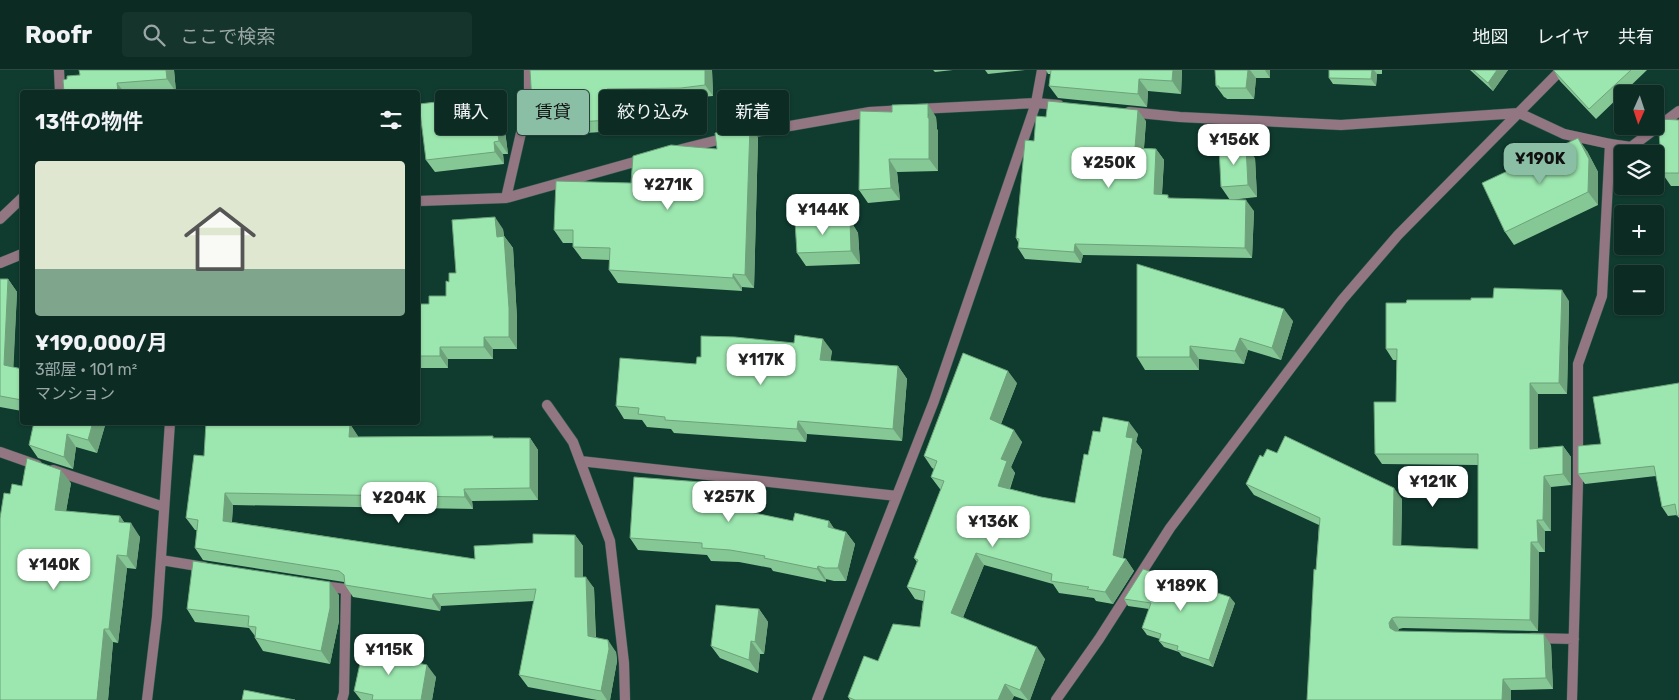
<!DOCTYPE html>
<html lang="ja">
<meta charset="utf-8">
<style>
:root{--surface:#0c2c23;--page:#15342b;--text:#f1f3f6;--muted:#9aa7a6;--line:#2c4841;--accent:#8abfa5}
body{margin:0;font-family:Rubik,"Noto Sans JP",sans-serif;background:var(--page);color:var(--text);height:100vh;display:flex;flex-direction:column;font-size:19px;white-space:nowrap}
*{box-sizing:border-box;margin:0}
p{font-size:16px;color:var(--muted)}
.icon{flex:none;width:28px;height:28px;fill:none;stroke:currentColor;stroke-width:2;stroke-linecap:round;stroke-linejoin:round}
.map{position:relative;flex:1;overflow:hidden}
.details{position:absolute;left:20px;top:20px;width:400px;height:335px;display:flex;flex-direction:column;background:var(--surface);border-radius:5px;box-shadow:0 1px 4px #0004,0 0 0 1px var(--line)}
.details>*{flex:none}
.guide{position:absolute;left:435px;top:20px;width:475px;height:45px;display:flex;gap:10px}
.needle{width:32px;rotate:183deg}
.buttons{position:absolute;left:1614px;top:15px;display:grid;gap:10px}
.buttons a{display:grid;place-items:center;width:50px;height:50px;border-radius:5px;background:var(--surface);box-shadow:0 1px 4px #0004,0 0 0 1px var(--line);font-size:25px}
.price{position:absolute;translate:-50% -42px;padding:0 11px;border-radius:10px;background:#fff;color:#222;font-size:16px;line-height:32px;filter:drop-shadow(0 1px 2px #0008)}
.price::after{content:'';position:absolute;left:50%;top:30px;width:15px;height:11px;margin-left:-8px;background:inherit;clip-path:polygon(0 0,100% 0,50% 100%)}
.price.selected{background:var(--accent);color:#111}
ul{padding:0;list-style:none}
li{display:grid;align-content:center;gap:10px;height:265px;padding:0 15px}
li+li{border-top:1px solid var(--line)}
li span{display:grid;place-items:center;height:155px;border-radius:5px;color:#555}
li>.icon{margin-inline-start:auto}
span .icon{width:90px;height:90px;fill:#fffc;stroke-width:1}
li b{font-size:21px}
h2{display:flex;justify-content:space-between;align-items:center;height:60px;padding:0 15px;font-size:21px}
.pill{padding:0 18px;border-radius:5px;background:var(--surface);box-shadow:0 1px 4px #0004,0 0 0 1px var(--line);font-size:18px;line-height:45px}
.pill.selected{background:var(--accent);color:#111}
header{display:flex;align-items:center;gap:30px;box-sizing:border-box;height:70px;padding:0 25px;background:var(--surface);border-bottom:1px solid var(--line)}
header strong{font-size:24px}
nav{display:flex;gap:28px;margin-inline-start:auto;font-size:18px}
.search{width:350px;height:45px;background:var(--page);display:flex;align-items:center;gap:12px;box-sizing:border-box;padding:0 18px;border-radius:5px;color:var(--muted);font-size:19px}
.map>svg:first-child{display:block}
.lines{fill:none;stroke-linecap:round;stroke-linejoin:round}
.lane-casing{stroke:#2f594d;stroke-width:11}
.street-casing{stroke:#2f594d;stroke-width:11}
.lane{stroke:#927682;stroke-width:10}
.street{stroke:#927682;stroke-width:10}
.wall{fill:#86c796}
.shaded-wall{fill:#6da27a}
.building{fill:#9ce7af;stroke:#6da27a}
</style>
<header>
<strong>Roofr</strong>
<div class="search"><svg class="icon" aria-label="search" viewBox="0 0 24 24"><circle cx="10" cy="10" r="6"/><path d="M15 15l6 6"/></svg>ここで検索</div>
<nav><a>地図</a><a>レイヤ</a><a>共有</a></nav>
</header>
<div class="map">
<svg width="1679" height="630" viewBox="0 0 1679 630">
<rect width="100%" height="100%" fill="#103b2f"/>
<g class="lines">
<defs>
<path id="lane" d="M1532 568 1574 569
M1572 630 1578 412V294L1602 226 1610 74"/>
<path id="street" d="M59 0 60 22
M919 39 1036 33 1059 35
M1129 42 1180 47 1341 55 1519 43 1564 64 1610 74 1631 77 1679 41
M678 80 738 65 870 42 905 40
M506 128 529 28V0
M418 131 506 128 645 89
M0 149 22 128
M0 193 22 184
M547 335 573 372 610 471 624 593 625 630
M0 382 37 395
M580 391 897 426
M53 400 164 437
M161 490 204 497
M322 516 346 519 344 623 342 630
M147 630 157 547 170 352
M817 630 934 331 1036 33 1042 0
M1056 630 1099 569 1170 458 1342 230 1398 165 1561 0"/>
</defs>
<!-- lane casing -->
<use href="#lane" class="lane-casing"/>
<!-- street casing -->
<use href="#street" class="street-casing"/>
<!-- lane -->
<use href="#lane" class="lane"/>
<!-- street -->
<use href="#street" class="street"/>
</g>
<!-- wall -->
<path class="wall" d="M79 0H174L176 22H64L67 9 80 5Z
M530 0H712L713 26 689 28 615 30 616 61 571 64 567 58 540 60 533 49Z
M933 0H953L935 2Z
M985 0H1025L988 4Z
M1046 0H1182L1181 24 1148 21 1147 37 1058 28 1049 16 1051 4H1048Z
M1215 0H1270V8H1256L1254 29H1227L1226 28 1224 27 1216 16Z
M1329 0H1382V4H1377L1376 16 1333 14 1329 8Z
M1470 0H1508L1493 21Z
M1554 0H1647L1596 49 1560 11 1554 1Z
M454 30 459 38 503 46 508 84H503L504 94 435 102 426 90Z
M892 42 936 47 937 59 938 61V101L897 102 900 130 868 133 859 120Z
M1046 47 1146 51 1144 78 1156 79 1164 90 1162 125 1170 128 1254 141 1252 188 1083 185 1081 193 1025 189 1018 178V172L1016 168 1034 71Z
M1679 50V116H1671L1662 103Z
M750 56 758 68 754 218 742 217V221L618 213 609 200 610 190 582 189 573 177V173H563L554 160 717 79Z
M1587 81 1598 102V135L1514 175 1505 162Z
M1255 88 1257 127 1230 130 1221 117Z
M850 150 858 163 860 194 806 196 797 183Z
M503 159 504 166 513 178 517 249V279H493V289H448V298H418V234H429L446 226 449 212Z
M0 209H8L17 222 13 297 22 299V341L0 337Z
M1471 230 1569 231 1567 324H1538V378L1563 376 1571 387V415L1551 417V461H1545V482H1539L1538 561 1403 558 1399 559 1398 561 1551 575 1553 619 1511 620V630H1307L1319 455 1254 425 1246 414 1263 387 1277 383 1402 429 1401 476 1478 479V395L1382 394 1375 384 1396 332 1397 290H1393L1386 279 1406 233Z
M1293 251 1281 290 1248 280 1244 294 1199 289V300H1145L1137 287Z
M832 281 830 291 898 296 907 309 902 371 807 364 806 372 674 363 671 359 647 357 642 350 624 349 616 336 696 294 701 287Z
M1017 313 1001 354 1022 372 1011 397 1015 403 1010 419 1041 427 1075 433 1088 385 1100 362 1138 364 1136 372 1142 380 1123 488 1126 489 1134 501 1113 534 1096 531 1094 528 1059 523 1053 514 984 495 963 547 1045 589 1030 630H1025L1014 626 1012 630H850L848 627 878 591 920 557 923 531 915 529 907 517 917 492 914 488 941 419H940L931 407 934 399 932 398 924 386Z
M1679 313V448L1677 445 1668 446 1662 437 1656 406 1585 414 1578 404 1601 374Z
M106 352 97 383 76 377 73 399 38 388 29 375Z
M345 354H350L358 367 530 368 538 380V430L472 431 473 439 233 435 232 452 475 489 533 473 575 465 583 476V507L594 518 596 568 616 582 617 591 610 630H597L528 617 519 605 534 531 441 536 440 541 353 527 345 515 344 512 203 490 195 478 197 460H195L186 448 204 386Z
M71 413 66 441 120 446 124 452 140 467 136 499 127 498 118 573 113 572 108 630 10 424 22 416Z
M750 428 749 442 793 451H829L834 459 846 462 855 474 846 511H834L826 509V512L773 501 771 498 739 492 711 491 707 485 638 480 630 468Z
M339 525V551L330 594 263 581 255 568V566L249 558 195 552 187 539Z
M1124 529 1235 533 1213 597 1182 586 1179 582 1164 577 1159 571 1160 569 1147 565 1142 558 1149 539 1128 536Z
M759 539 768 552 764 584H760L758 603 720 588 711 576Z
M406 591 436 607 432 630H361L354 621Z"/>
<!-- shaded-wall -->
<path class="shaded-wall" d="M166 0H174L176 22 167 9Z
M705 0H712L713 26 705 15Z
M1173 0H1182L1181 24 1172 11Z
M1248 0H1250L1256 8 1254 29 1246 18Z
M1265 0H1270V8Z
M1372 0H1374L1377 4 1376 16 1371 9Z
M1497 0H1508L1493 21 1488 13Z
M1139 9 1148 21 1147 37 1138 24Z
M117 13 124 22H118Z
M607 19 615 30 616 61 609 50Z
M454 30 462 43 454 39Z
M494 34 503 46 508 84 499 71Z
M928 34 936 47 937 59 938 61V101L929 89Z
M1138 40 1146 51 1143 89 1135 78Z
M750 56 758 68 754 218 745 205Z
M1578 68 1587 81 1598 102V135L1588 122Z
M494 72 503 84 504 94 495 82Z
M1246 75 1255 88 1257 127 1248 115Z
M1156 79 1164 90 1161 135 1154 124Z
M889 89 897 102 900 130 891 118Z
M1246 130 1254 141 1252 188 1245 178Z
M495 147 503 159 505 178 497 167Z
M850 150 858 163 860 194 851 181Z
M504 166 513 178 517 249V279L509 267Z
M1075 174 1083 185 1081 193 1074 182Z
M733 204 742 217V221L733 208Z
M8 209 17 222 13 308 4 295Z
M1562 220 1569 231 1567 324 1559 313Z
M1284 239 1293 251 1281 290 1272 278Z
M484 267 493 279V289L484 277Z
M1240 268 1248 280 1244 294 1235 281Z
M823 269 832 281 829 303 820 290Z
M1190 276 1199 289V300L1190 287Z
M440 277 448 289V298L440 286Z
M898 296 907 309 902 371 893 359Z
M1008 301 1017 313 998 361 990 349Z
M1530 313 1538 324V390L1530 379Z
M798 351 807 364 806 372 797 359Z
M93 352H106L97 383 88 370Z
M341 352H344L349 360 350 354 358 366 357 379 341 354Z
M1129 352 1138 364 1136 372 1142 380 1121 496 1126 489 1134 501 1113 534 1105 522 1126 367Z
M1014 360 1022 372 1011 397 1015 403 1006 428 998 416 1001 389Z
M67 364 76 377 73 399 64 387Z
M530 368 538 380V430L530 418Z
M1563 376 1571 387V415L1563 404Z
M61 400 71 413 64 453 55 440Z
M1544 406 1551 417V461L1543 450Z
M742 415 750 428 749 453 740 440Z
M1394 418 1402 429 1401 486 1393 475Z
M464 419 472 431 473 439 465 427Z
M225 423 233 435 231 462 223 451Z
M120 446 129 460 119 452Z
M1537 450 1545 461V482L1538 472Z
M829 451 838 464 828 457Z
M131 453 140 467 136 499 127 486Z
M846 462 855 474 846 511 838 498Z
M575 465 583 476V519L575 507Z
M1531 472 1539 482 1538 561 1530 550Z
M976 483 984 495 960 555 951 543Z
M117 485 127 498 118 573 109 559Z
M818 496 826 509V512L817 499Z
M586 507 594 518 596 578 588 566Z
M330 512 339 525V551L330 594 321 581Z
M433 524 441 536 440 541 432 529Z
M1230 527 1235 533 1213 597 1209 590Z
M759 539 768 552 764 584 755 572Z
M1392 548 1399 559 1396 564 1390 558 1389 553Z
M104 559 113 572 108 630H97Z
M1544 564 1551 575 1553 619 1546 608Z
M608 570 616 582 617 591 610 630H607L601 621Z
M751 571 760 584 758 603 749 590Z
M1037 577 1045 589 1030 630H1028L1020 620Z
M400 582 409 595 399 589Z
M427 595 436 607 432 630H421Z
M1503 609 1511 620V630H1502Z
M1005 614 1014 626 1012 630H998Z"/>
<!-- building -->
<path class="building" d="M79 0H166L167 9 117 13 118 22H64L63 10 67 9V6L80 5Z
M530 0H705V15L681 18 607 19 609 50 563 53V47L533 49Z
M1051 0H1173L1172 11 1139 9 1138 24 1049 16Z
M1215 0H1248L1246 18H1219V16H1216Z
M1329 0H1372L1371 9 1329 8Z
M1473 0H1497L1488 13Z
M1554 0H1631L1589 39 1554 1Z
M454 30V39L494 34 499 71 494 72 495 82 426 90 419 34Z
M1048 31 1138 40 1135 78 1156 79 1154 124 1168 125V128L1246 130 1245 178 1075 174 1074 182 1018 178 1019 169 1016 168 1025 70 1034 71 1036 46 1046 47Z
M928 34V48H929V89H889L891 118 859 120 860 41 892 42V35Z
M1658 49 1679 50V103H1662Z
M750 56 745 205 733 204V208L609 200 610 178 573 177V160H554L556 111 631 113 633 86 671 75 717 79 715 63Z
M1578 68 1589 89 1588 122 1505 162 1482 113Z
M1246 75 1248 115 1221 117 1219 77Z
M495 147 497 167 504 166 509 238V267H484V277H440V286H418V234H429V226H446V211L449 212V203H456L452 150Z
M850 150 851 181 797 183 795 152Z
M1137 194 1284 239 1272 278 1240 268 1235 281 1190 276V287H1137Z
M0 209H8L4 295 22 299V330L0 326Z
M1494 218 1562 220 1559 313H1530V379L1563 376V404L1544 406 1543 450H1537L1538 472H1531L1530 550 1396 547 1392 548 1389 553 1390 558 1395 561 1544 564 1546 608 1503 609 1502 630H1307L1314 499 1316 500 1320 448 1246 414 1260 385 1263 387 1267 379 1277 383 1285 366 1394 418 1393 475 1478 479V384H1375L1374 332H1396L1397 279H1386V233H1406L1407 230H1471V228H1493Z
M795 265 823 269 820 290 898 296 893 359 798 351 797 359 665 350V347L638 344 639 338 616 336 620 288 696 294 697 287H701V266L735 267 794 273Z
M963 283 1008 301 990 349 1014 360 1001 389 1007 391 998 416 1041 427 1075 433 1084 384 1088 385 1093 361 1100 362 1103 347 1129 352 1126 367 1133 368 1113 485 1126 489 1105 522 1087 519 1089 517 1051 511 1052 504 976 483 951 543 1037 577 1020 620 1005 614 998 630H855L848 627 864 586 878 591 893 554 920 557 925 521 907 517 918 490 914 488 944 411 931 407 937 391 924 386Z
M1679 313V445L1677 446 1675 434 1662 437 1654 396 1578 404V376L1601 374 1593 327Z
M34 352H93L88 370 67 364 64 387 29 375Z
M206 352H341V354H350L349 367 493 366V368H530V418L464 419 465 427 225 423 223 451 475 489 474 476 533 473V464L575 465V507H586L588 566 608 570 609 579 601 621 519 605 536 519 433 524 432 529 345 515 344 505 339 501 195 478 198 450 186 448 194 385 204 386Z
M27 388 61 400 55 440 120 446 119 452 131 453 127 486 117 485 109 559H104L97 630H0V448L4 423 10 424 12 414 22 416Z
M634 407 742 415 740 440 793 451 795 443 829 451 828 457 846 462 838 498H825L818 496 817 499 764 488 765 486 730 480 702 478V473L630 468Z
M193 491 330 512V538L321 581 255 568 256 557 248 556 249 546 187 539Z
M1143 499 1230 527 1209 590 1177 580 1178 576 1159 571 1161 564 1142 558 1151 533 1124 529Z
M716 535 759 539 755 572 751 571 749 590 711 576Z
M364 575 400 582 399 589 427 595 421 630H372L373 625 354 621Z
M244 620 295 630H242Z"/>
</svg>
<div class="buttons">
<a><svg class="needle" viewBox="-14 -14 28 28"><path d="M0-13l5 13h-10z" fill="#e53935"/><path d="M0 13l5-13h-10z" fill="#9aa7a6"/></svg></a>
<a><svg class="icon" aria-label="layers" viewBox="0 0 24 24"><path d="M12 4l9 5-9 5-9-5zM3 14l9 5 9-5"/></svg></a>
<a>+</a>
<a>−</a>
</div>
<b class="price" style="left:1234px;top:96px">¥156K</b>
<b class="price selected" style="left:1540px;top:115px">¥190K</b>
<b class="price" style="left:1109px;top:119px">¥250K</b>
<b class="price" style="left:668px;top:141px">¥271K</b>
<b class="price" style="left:823px;top:166px">¥144K</b>
<b class="price" style="left:761px;top:316px">¥117K</b>
<b class="price" style="left:1433px;top:438px">¥121K</b>
<b class="price" style="left:729px;top:453px">¥257K</b>
<b class="price" style="left:399px;top:454px">¥204K</b>
<b class="price" style="left:993px;top:478px">¥136K</b>
<b class="price" style="left:54px;top:521px">¥140K</b>
<b class="price" style="left:1181px;top:542px">¥189K</b>
<b class="price" style="left:389px;top:606px">¥115K</b>
<div class="guide">
<a class="pill">購入</a>
<a class="pill selected">賃貸</a>
<a class="pill">絞り込み</a>
<a class="pill">新着</a>
</div>
<section class="details">
<h2>13件の物件<svg class="icon" aria-label="filters" viewBox="0 0 24 24"><path d="M4 7h16M4 17h16"/><circle cx="9" cy="7" r="2"/><circle cx="15" cy="17" r="2"/></svg></h2>
<ul>
<li><span style="background:linear-gradient(#dfe7d0 70%,#7fa58c 0)"><svg class="icon" aria-label="home" viewBox="0 0 24 24"><path d="M3 11l9-7 9 7M6 9v11h12V9"/></svg></span><div><b>¥190,000/月</b><p>3部屋 · 101 m²</p><p>マンション</p></div></li>
</ul>
</section>
</div>
